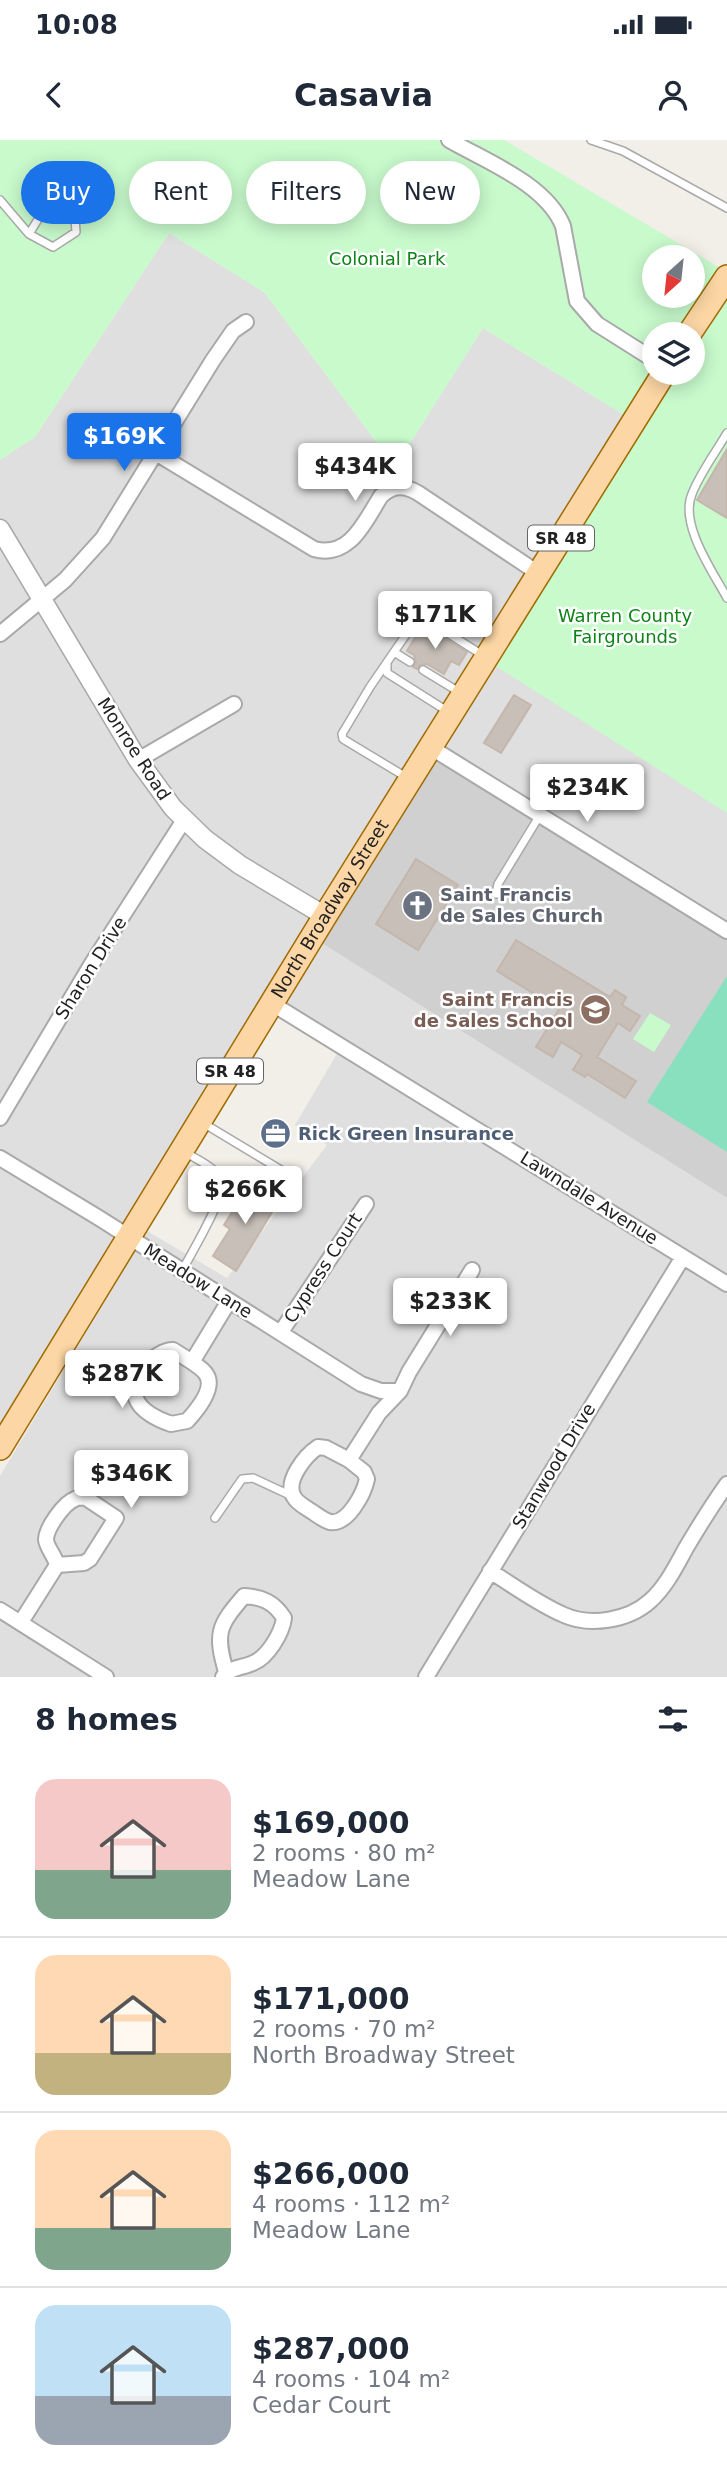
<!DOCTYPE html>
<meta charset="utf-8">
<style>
:root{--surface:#fff;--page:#f2f2f3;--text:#1f2937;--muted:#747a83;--line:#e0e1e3;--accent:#1a73e8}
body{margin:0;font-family:"DejaVu Sans",sans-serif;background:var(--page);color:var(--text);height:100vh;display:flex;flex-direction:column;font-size:26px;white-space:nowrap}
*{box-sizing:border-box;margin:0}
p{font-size:23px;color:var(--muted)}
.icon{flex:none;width:38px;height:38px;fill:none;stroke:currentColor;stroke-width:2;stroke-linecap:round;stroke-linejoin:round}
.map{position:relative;height:1537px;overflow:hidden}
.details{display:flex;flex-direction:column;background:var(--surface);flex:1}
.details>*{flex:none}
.guide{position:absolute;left:21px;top:21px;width:686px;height:63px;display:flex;gap:14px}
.needle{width:46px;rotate:207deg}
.buttons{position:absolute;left:642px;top:105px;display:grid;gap:14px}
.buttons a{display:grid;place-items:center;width:63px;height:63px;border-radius:50%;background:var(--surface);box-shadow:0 4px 18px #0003;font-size:35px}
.price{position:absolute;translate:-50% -60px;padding:0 16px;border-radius:7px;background:#fff;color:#222;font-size:23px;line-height:46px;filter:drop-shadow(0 2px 4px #0008)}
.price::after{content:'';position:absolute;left:50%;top:42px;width:21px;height:16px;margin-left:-10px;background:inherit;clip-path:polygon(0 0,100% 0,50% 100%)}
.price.on{background:var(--accent);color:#fff}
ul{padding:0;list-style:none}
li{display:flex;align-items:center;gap:21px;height:175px;padding:0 35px}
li+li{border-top:2px solid var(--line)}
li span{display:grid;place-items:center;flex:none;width:196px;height:140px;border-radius:21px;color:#555}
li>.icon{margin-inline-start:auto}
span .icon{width:84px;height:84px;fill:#fffc;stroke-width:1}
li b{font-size:30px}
h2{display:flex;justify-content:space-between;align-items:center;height:84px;padding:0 35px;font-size:30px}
.tag{padding:0 24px;border-radius:32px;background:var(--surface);box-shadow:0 4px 18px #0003;font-size:24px;line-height:63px}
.tag.on{background:var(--accent);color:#fff}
.status{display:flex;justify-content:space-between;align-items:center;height:49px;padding:0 35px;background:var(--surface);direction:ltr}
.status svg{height:19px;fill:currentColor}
header{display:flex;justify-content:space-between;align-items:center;height:91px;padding:0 35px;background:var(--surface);font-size:32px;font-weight:600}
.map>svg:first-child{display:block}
.residential{fill:#e0dfdf}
.religious{fill:#d0d0d0}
.park{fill:#c8facc;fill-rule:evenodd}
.pitch{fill:#88e0be}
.building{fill:#c7bfb8;stroke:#c4b6ab;stroke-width:2}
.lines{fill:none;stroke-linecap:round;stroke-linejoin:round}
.service-casing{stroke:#a9a9a9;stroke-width:10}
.minor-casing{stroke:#a9a9a9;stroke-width:18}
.tertiary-casing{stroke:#a9a9a9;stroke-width:21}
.primary-casing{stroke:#a06b00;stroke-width:26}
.service{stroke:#fff;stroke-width:7}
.minor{stroke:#fff;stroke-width:14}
.tertiary{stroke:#fff;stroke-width:18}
.primary{stroke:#fcd6a4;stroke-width:23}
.labels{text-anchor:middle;stroke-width:5;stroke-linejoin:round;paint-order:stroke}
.shield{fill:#fff;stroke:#646464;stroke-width:2}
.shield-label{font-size:16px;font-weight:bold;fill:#222}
.park-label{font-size:18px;fill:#0c8416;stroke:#fff}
.street-label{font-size:18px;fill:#222;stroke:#fff}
.worship-label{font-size:18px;font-weight:bold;fill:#5b616d;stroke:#fff;text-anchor:start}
.education-label{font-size:18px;font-weight:bold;fill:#785e54;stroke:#fff;text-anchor:end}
.service-label{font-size:18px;font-weight:bold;fill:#4e5e75;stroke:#fff;text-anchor:start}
</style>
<div class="status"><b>10:08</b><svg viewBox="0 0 49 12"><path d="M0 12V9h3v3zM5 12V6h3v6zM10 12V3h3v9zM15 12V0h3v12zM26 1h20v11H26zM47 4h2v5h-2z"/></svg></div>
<header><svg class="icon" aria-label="back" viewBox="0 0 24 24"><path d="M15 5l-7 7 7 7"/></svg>Casavia<svg class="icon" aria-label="person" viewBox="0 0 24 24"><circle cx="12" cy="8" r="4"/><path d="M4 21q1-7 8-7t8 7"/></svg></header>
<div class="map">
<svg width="727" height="1537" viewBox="0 0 727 1537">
<rect width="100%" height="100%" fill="#f2efe9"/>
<!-- residential -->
<path class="residential" d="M169 93 264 152 395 327 483 188 634 281 727 672V791L312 797 727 1058V1537H0V1336L147 1091 227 1138 327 1005 295 985 341 907 272 864 0 1311V320L35 297Z"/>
<!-- religious -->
<path class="religious" d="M430 607 727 791V1058L312 797Z"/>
<!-- park -->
<path class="park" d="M0 0H504L727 132V673L485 519 634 281 483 188 395 327 264 152 169 93 35 297 0 320ZM654 117H693V156H654ZM654 194H693V233H654Z
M650 873 671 885 654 912 633 899Z"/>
<!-- pitch -->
<path class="pitch" d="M727 836V1012L647 962Z"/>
<!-- building -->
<path class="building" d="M727 309V378L697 360Z
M423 485 467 512 459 525 451 521 444 534 427 524 420 525 417 529 413 527 416 523 414 515 407 511Z
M514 555 531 565 501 613 484 603Z
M416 719 458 745 418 810 376 784Z
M516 800 610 857 615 850 626 857 622 865 640 876 630 891 618 883 597 917 636 941 625 958 587 934 585 937 573 930 582 915 561 902 553 917 536 907 559 869 497 831Z
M250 1043 279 1061 236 1131 213 1116 230 1089 224 1085Z"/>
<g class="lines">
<defs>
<path id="service" d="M591 0 623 11 727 68
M0 60 29 94 53 107 76 92 74 64 58 57 45 68 29 94
M727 293C716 312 700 333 692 354 679 384 713 432 727 458
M394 512 410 522
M387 525V533L447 571
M423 530 459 552
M406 637 343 599 342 594 370 547 418 477 424 478 484 516
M496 754 498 744 540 675
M203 983 291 1036
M182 1131C190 1115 228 1054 221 1039 216 1028 196 1019 185 1012
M215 1378 242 1339 253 1338 294 1357"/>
<path id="minor" d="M449 0C487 22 546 44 563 86L577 161 597 184 654 220
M156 313 314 409C350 419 365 381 381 356 393 345 404 345 418 353L538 433
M0 494 65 440 103 398 213 220 233 191 246 182
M430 607 727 791
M138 620 234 564
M271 863 727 1144
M0 978 91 825 184 680
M0 1018 99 1078 361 1244 381 1251H400
M281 1192 366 1064
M192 1222C196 1225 203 1229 206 1234 216 1248 196 1271 187 1281L171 1284C159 1280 140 1271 136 1258 129 1238 155 1210 173 1210L192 1222 229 1161
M349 1320 364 1332 367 1339C364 1353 348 1385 330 1382 323 1380 316 1374 311 1371 305 1367 297 1363 294 1357 284 1341 306 1315 318 1307L326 1308 349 1320 379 1273 400 1251 409 1232 472 1130
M490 1431C514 1446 538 1464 564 1475 591 1487 629 1480 650 1461 666 1447 676 1426 686 1408 699 1386 712 1365 727 1344
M0 1470 106 1537
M21 1482 57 1425 84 1423 90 1419 116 1378 86 1358C82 1358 78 1357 75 1359 64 1363 46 1388 46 1400 47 1408 55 1416 57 1425
M223 1537C229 1527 243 1528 253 1523 268 1517 282 1493 284 1478 274 1462 262 1457 244 1456 218 1486 215 1493 226 1532
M426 1537 683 1117"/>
<path id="tertiary" d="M0 389 138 620 173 668 205 699 240 725 325 776"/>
<g id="primary">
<path d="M689 194 727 137"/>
<path id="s1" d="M0 1308 325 776 664 233"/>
</g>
</defs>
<!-- service casing -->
<use href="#service" class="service-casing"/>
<!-- minor casing -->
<use href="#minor" class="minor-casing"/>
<!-- tertiary casing -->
<use href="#tertiary" class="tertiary-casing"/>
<!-- primary casing -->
<use href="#primary" class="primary-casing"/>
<!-- service -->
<use href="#service" class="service"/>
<!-- minor -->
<use href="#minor" class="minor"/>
<!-- tertiary -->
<use href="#tertiary" class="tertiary"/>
<!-- primary -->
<use href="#primary" class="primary"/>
</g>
<!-- icons -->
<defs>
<symbol id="church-disc" viewBox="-11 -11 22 22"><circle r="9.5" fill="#6b7280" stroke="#fff"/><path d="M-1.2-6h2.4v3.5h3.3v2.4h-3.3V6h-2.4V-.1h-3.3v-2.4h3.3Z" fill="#fff"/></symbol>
<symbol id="school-disc" viewBox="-11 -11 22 22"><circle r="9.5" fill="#8d6e63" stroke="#fff"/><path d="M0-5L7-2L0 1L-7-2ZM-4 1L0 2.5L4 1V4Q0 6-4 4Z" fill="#fff"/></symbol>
<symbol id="office-disc" viewBox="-11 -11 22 22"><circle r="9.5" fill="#5c6f8a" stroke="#fff"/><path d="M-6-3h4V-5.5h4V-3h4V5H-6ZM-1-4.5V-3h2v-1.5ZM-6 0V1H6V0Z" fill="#fff"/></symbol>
</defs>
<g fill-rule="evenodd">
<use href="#church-disc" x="400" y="748" width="35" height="35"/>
<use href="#school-disc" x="578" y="852" width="35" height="35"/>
<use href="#office-disc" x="258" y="976" width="35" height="35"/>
</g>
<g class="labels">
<!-- shield labels -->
<g class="shield">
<rect x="528" y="385.5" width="66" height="25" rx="5"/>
<rect x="197" y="918.5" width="66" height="25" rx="5"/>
</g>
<g class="shield-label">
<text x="561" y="404">SR 48</text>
<text x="230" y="937">SR 48</text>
</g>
<!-- park labels -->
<g class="park-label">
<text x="387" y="125">Colonial Park</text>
<text x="625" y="482">Warren County<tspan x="625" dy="21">Fairgrounds</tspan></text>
</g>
<!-- street labels -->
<g class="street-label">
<text transform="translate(134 609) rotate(57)" y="6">Monroe Road</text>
<text dy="6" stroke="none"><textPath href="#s1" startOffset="632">North Broadway Street</textPath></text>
<text transform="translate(91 828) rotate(-58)" y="6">Sharon Drive</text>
<text transform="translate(589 1058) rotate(32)" y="6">Lawndale Avenue</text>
<text transform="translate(323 1128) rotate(-57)" y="6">Cypress Court</text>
<text transform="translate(198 1141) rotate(32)" y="6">Meadow Lane</text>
<text transform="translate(554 1326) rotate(-59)" y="6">Stanwood Drive</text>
</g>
<!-- worship labels -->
<g class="worship-label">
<text x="440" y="761">Saint Francis<tspan x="440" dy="21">de Sales Church</tspan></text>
</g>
<!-- education labels -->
<g class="education-label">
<text x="573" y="866">Saint Francis<tspan x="573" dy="21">de Sales School</tspan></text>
</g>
<!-- service labels -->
<g class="service-label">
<text x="298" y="1000">Rick Green Insurance</text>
</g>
</g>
</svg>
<div class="buttons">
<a><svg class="needle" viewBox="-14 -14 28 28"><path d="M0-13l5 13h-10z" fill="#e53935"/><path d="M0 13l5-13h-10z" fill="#747a83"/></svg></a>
<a><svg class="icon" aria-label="layers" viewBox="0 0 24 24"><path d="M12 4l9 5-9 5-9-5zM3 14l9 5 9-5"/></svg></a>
</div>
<b class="price on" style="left:124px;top:333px">$169K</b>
<b class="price" style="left:355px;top:363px">$434K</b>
<b class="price" style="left:435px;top:511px">$171K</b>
<b class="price" style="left:587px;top:684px">$234K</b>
<b class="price" style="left:245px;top:1086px">$266K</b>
<b class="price" style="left:450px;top:1198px">$233K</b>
<b class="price" style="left:122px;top:1270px">$287K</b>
<b class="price" style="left:131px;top:1370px">$346K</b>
<div class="guide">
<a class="tag on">Buy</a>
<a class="tag">Rent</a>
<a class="tag">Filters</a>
<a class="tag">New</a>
</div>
</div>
<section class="details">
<h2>8 homes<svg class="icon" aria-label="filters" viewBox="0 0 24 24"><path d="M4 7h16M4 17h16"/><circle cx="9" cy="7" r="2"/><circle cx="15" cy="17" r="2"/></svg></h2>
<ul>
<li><span style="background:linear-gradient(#f6c9c9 65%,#7fa58c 0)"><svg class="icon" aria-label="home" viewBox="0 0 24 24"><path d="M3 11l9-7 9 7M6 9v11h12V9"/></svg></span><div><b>$169,000</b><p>2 rooms · 80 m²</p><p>Meadow Lane</p></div></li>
<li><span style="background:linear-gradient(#ffd9b3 70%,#c2b280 0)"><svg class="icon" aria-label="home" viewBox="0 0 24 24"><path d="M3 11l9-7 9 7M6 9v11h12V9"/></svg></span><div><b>$171,000</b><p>2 rooms · 70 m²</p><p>North Broadway Street</p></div></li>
<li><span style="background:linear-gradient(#ffd9b3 70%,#7fa58c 0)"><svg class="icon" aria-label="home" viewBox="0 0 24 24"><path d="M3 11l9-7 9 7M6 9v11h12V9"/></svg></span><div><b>$266,000</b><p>4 rooms · 112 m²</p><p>Meadow Lane</p></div></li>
<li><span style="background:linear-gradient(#bfe0f5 65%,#9aa5b1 0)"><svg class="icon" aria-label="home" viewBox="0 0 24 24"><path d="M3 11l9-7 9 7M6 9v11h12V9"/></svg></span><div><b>$287,000</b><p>4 rooms · 104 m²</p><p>Cedar Court</p></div></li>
</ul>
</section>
